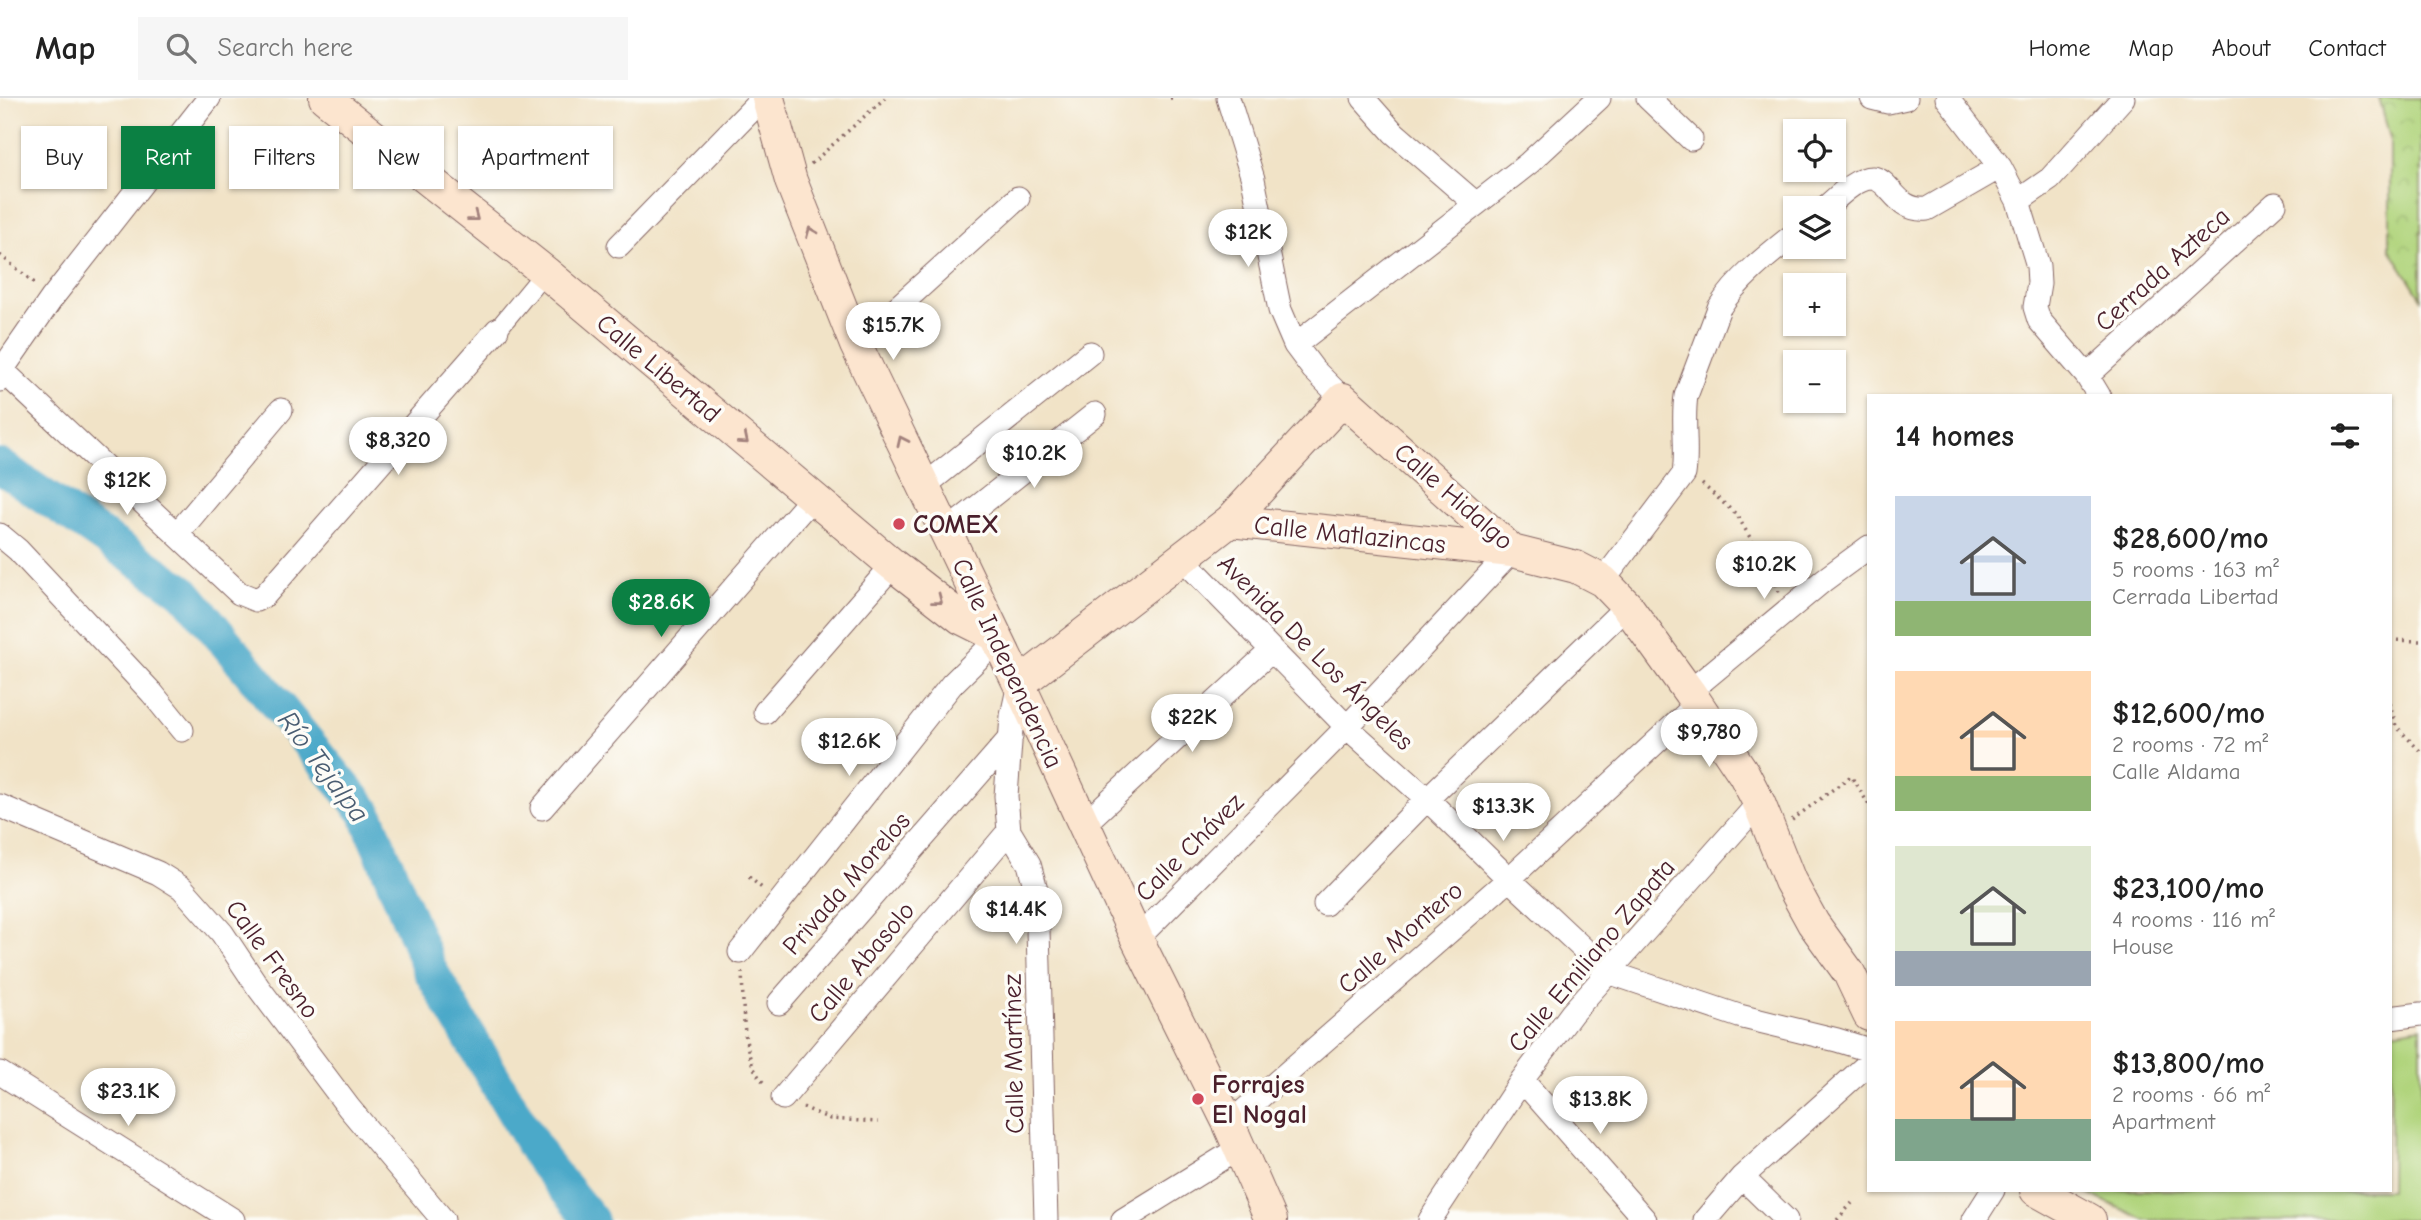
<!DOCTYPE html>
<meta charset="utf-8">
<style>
:root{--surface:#fff;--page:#f6f6f6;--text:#222;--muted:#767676;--line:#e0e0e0;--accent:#0b8043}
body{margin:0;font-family:"Comic Neue",sans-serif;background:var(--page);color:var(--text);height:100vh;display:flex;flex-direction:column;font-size:26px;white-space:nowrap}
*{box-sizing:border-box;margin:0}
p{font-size:23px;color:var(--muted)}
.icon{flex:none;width:38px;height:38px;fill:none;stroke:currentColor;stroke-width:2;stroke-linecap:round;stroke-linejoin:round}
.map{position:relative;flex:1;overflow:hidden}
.side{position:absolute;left:1867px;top:296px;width:525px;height:798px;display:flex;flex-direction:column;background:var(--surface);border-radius:0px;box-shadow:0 2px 5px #0004}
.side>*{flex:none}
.top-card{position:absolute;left:21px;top:28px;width:665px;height:63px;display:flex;gap:14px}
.buttons{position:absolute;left:1783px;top:21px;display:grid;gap:14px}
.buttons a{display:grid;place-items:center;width:63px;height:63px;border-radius:0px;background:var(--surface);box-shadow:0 2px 5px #0004;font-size:35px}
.price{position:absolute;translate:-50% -60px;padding:0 16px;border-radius:24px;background:#fff;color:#222;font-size:23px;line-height:46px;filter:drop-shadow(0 2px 4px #0008)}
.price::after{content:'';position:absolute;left:50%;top:42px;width:21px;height:16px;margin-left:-10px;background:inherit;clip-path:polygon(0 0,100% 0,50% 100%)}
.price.active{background:var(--accent);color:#fff}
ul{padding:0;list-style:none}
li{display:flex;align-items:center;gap:21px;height:175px;padding:0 28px}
li span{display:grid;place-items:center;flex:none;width:196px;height:140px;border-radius:0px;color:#555}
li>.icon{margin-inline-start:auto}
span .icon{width:84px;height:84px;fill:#fffc;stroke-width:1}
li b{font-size:30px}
h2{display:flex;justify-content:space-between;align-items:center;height:84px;padding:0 28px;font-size:30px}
.tag{padding:0 24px;border-radius:0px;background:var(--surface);box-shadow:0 2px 5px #0004;font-size:24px;line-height:63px}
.tag.active{background:var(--accent);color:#fff}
header{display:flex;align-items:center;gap:42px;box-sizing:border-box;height:98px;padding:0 35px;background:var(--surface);border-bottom:2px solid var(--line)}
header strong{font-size:33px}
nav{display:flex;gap:38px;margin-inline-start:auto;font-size:24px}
.search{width:490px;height:63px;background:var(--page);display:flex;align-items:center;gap:18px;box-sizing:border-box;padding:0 24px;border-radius:0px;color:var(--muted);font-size:26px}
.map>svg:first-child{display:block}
.grass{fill:#b0d47c;stroke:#7d7a54;stroke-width:2}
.park{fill:url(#park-crowns);stroke:#7d7a54;stroke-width:2}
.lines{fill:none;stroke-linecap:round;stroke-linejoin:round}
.river{stroke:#4ba9c9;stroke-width:35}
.pedestrian-casing{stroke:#846462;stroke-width:20}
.minor-casing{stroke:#846462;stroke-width:25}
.secondary-casing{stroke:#846462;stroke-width:34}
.path{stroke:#846462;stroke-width:3.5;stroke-dasharray:2 5;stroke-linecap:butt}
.pedestrian{stroke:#fff;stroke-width:18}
.minor{stroke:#fff;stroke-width:23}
.secondary{stroke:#fce5cf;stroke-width:32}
.oneway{stroke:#a3827d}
.poi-dot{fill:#d1495b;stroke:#fdfcf7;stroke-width:2.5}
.labels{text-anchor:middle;stroke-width:7;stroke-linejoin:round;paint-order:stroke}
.street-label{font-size:26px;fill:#4a1f2b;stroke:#fdfcf7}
.poi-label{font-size:26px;font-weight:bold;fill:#4a1f2b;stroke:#fdfcf7;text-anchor:start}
.water-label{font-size:28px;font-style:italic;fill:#4a5d72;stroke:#fdfcf7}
</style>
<header>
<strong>Map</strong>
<div class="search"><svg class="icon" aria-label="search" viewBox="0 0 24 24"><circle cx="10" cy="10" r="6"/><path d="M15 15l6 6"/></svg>Search here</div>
<nav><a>Home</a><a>Map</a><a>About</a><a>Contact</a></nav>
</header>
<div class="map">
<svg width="2421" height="1122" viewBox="0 0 2421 1122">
<defs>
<pattern id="park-crowns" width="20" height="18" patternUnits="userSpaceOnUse" patternTransform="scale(1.75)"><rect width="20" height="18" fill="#b0d47c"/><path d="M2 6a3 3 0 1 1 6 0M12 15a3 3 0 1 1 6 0" fill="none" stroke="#99b66b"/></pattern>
</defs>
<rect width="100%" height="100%" fill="#fdfcf7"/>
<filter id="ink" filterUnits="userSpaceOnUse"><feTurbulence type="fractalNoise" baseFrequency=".0143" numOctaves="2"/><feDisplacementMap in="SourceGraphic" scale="14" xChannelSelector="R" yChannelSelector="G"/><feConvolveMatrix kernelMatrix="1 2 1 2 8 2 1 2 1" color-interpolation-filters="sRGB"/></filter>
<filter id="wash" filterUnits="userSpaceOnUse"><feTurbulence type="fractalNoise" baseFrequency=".00686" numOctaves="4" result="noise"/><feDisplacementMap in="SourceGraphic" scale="28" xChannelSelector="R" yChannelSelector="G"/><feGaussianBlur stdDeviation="1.57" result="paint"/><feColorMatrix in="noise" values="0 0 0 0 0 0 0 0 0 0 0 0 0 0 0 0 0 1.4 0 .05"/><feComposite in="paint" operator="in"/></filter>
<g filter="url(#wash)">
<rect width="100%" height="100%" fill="#f1e3c7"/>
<!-- grass -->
<path class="grass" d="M2421 929V1122H2145L2080 1092H2390L2391 934Z"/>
<!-- park -->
<path class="park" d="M2379 0H2421V200L2390 151V40Z"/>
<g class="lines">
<!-- river -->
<path class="river" d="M0 368 185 495 365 714 430 872 542 1062 591 1122"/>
</g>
</g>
<g filter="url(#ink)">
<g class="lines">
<defs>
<path id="pedestrian" d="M497 232 545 174"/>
<path id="minor" d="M1228 0 1253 81 1280 212 1295 247 1313 271 1343 301
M1363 0 1393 34 1476 106
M1648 0 1691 41
M1872 0 1888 4 1906 0
M1947 0 2000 69 2018 103 2038 168 2039 185 2035 209 2039 222 2087 278 2099 298
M2018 103 2050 81 2123 0
M1825 110C1837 100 1855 80 1872 80 1891 81 1895 114 1927 111L2000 69
M619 148 763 0
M856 247 1018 100
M1295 247 1529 65 1599 0
M0 270 239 495 256 502 265 497 497 232
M2087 278 2275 106
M0 282 2 272 52 200 209 0
M923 389 1090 255
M946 434 1095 316
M177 436 281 312
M0 437 18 452 152 595 182 632
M1183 461 1347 629 1427 701 1509 781 1608 874 1739 918 1837 942 1869 952
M1603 483 1684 376C1688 350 1682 324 1686 298L1719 210C1738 180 1768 157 1796 135
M1019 586 1012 618 1006 698 1009 733 1029 766 1037 795 1046 1122
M1689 594 1824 482 1869 449
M765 614 893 467
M0 708 158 775 182 790 222 835 258 889 349 1010 443 1122
M542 710 812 400
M1084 726 1271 553
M1325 806 1427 701 1627 508
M1137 841 1347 629 1512 453
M740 854 952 586 998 541
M779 905 1011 639
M2390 920 2421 916
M0 975 233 1122
M1522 982 1645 1122
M783 1000 1009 733
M1229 1026 1509 781 1697 606
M1742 1079 1786 1122
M1123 1122 1238 1051
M1430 1122 1522 982 1572 915 1759 705
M1705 1122 1742 1079 1869 965
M1974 1122 1993 1092"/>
<path id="secondary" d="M325 0 545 174 893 467 961 520 995 537
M768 0 791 83 856 247 1019 586 1137 841 1229 1026 1271 1122
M1230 423 1512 453 1576 469 1603 483 1627 508 1689 594 1744 676 1759 705 1790 783 1813 825 1849 875 1869 917
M1019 586 1230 423 1343 301 1512 453
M2036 1092 2090 1122"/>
</defs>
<!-- pedestrian casing -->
<use href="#pedestrian" class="pedestrian-casing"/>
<!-- minor casing -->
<use href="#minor" class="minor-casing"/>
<!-- secondary casing -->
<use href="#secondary" class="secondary-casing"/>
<!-- path -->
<path class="path" d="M1170 0H1177
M811 66 885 0
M0 157 37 187
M1702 386 1737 417 1774 481 1779 495
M2390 542 2421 543
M2390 605 2396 628 2421 654
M1792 722 1851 678 1869 707
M749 779 763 791
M742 874C744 908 740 963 766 987
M803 1009 830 1021 878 1024
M1837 1122 1852 1105"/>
<!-- pedestrian -->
<use href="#pedestrian" class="pedestrian"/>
<!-- minor -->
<use href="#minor" class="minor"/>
<!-- secondary -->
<use href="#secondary" class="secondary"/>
</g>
<!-- one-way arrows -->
<defs><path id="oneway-chevron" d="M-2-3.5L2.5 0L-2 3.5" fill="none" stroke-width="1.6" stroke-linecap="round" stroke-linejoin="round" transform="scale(1.75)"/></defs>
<g class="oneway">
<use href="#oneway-chevron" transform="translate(474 119) rotate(38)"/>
<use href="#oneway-chevron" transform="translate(811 134) rotate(-112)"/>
<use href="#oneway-chevron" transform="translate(744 342) rotate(40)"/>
<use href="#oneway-chevron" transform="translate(902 343) rotate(-115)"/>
<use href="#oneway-chevron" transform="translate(938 502) rotate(38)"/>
</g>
</g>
<!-- markers -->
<g class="poi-dot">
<circle cx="899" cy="426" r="7"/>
<circle cx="1198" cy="1001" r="7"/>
</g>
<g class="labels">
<!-- street labels -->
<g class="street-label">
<text transform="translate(2162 171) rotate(-42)" y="9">Cerrada Azteca</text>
<text transform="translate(659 270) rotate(40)" y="9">Calle Libertad</text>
<text transform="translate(1454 398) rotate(41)" y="9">Calle Hidalgo</text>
<text transform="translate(1350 436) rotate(6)" y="9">Calle Matlazincas</text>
<text transform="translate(1316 554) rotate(45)" y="9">Avenida De Los Ángeles</text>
<text transform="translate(1008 565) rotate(65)" y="9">Calle Independencia</text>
<text transform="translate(1189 749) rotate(-45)" y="9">Calle Chávez</text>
<text transform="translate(846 785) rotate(-49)" y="9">Privada Morelos</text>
<text transform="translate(1400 839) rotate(-41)" y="9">Calle Montero</text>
<text transform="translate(1591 857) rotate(-50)" y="9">Calle Emiliano Zapata</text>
<text transform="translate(273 861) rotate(54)" y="9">Calle Fresno</text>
<text transform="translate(861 864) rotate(-50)" y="9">Calle Abasolo</text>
<text transform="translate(1013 956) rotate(-91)" y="9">Calle Martínez</text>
</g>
<!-- poi labels -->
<g class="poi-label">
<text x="913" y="435">COMEX</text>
<text x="1212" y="995">Forrajes<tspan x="1212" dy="30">El Nogal</tspan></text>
</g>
<!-- water labels -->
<g class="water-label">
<text transform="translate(324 668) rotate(53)" y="10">Río Tejalpa</text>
</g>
</g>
</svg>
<div class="buttons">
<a><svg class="icon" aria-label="locate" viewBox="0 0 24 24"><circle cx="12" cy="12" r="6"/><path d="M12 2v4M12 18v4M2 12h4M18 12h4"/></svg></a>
<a><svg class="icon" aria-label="layers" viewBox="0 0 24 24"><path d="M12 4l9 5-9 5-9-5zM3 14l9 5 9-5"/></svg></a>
<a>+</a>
<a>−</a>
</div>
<b class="price" style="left:1248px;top:171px">$12K</b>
<b class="price" style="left:893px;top:264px">$15.7K</b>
<b class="price" style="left:398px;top:379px">$8,320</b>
<b class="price" style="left:1034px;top:392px">$10.2K</b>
<b class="price" style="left:127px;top:419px">$12K</b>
<b class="price" style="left:1764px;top:503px">$10.2K</b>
<b class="price active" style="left:661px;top:541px">$28.6K</b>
<b class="price" style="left:1192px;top:656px">$22K</b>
<b class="price" style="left:1709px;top:671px">$9,780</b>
<b class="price" style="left:849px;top:680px">$12.6K</b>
<b class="price" style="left:1503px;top:745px">$13.3K</b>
<b class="price" style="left:1016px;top:848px">$14.4K</b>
<b class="price" style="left:128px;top:1030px">$23.1K</b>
<b class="price" style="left:1600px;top:1038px">$13.8K</b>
<div class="top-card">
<a class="tag">Buy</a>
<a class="tag active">Rent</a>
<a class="tag">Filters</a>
<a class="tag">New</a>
<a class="tag">Apartment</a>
</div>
<section class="side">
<h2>14 homes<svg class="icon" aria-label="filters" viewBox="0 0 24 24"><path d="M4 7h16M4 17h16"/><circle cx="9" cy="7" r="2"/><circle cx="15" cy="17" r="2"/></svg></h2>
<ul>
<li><span style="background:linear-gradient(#c9d6e8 75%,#8fb573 0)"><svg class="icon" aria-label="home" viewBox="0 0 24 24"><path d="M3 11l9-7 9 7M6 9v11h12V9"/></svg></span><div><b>$28,600/mo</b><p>5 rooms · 163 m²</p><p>Cerrada Libertad</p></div></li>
<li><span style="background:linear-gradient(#ffd9b3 75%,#8fb573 0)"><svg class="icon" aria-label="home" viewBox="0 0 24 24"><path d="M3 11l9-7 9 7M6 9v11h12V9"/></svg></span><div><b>$12,600/mo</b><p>2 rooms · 72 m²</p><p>Calle Aldama</p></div></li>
<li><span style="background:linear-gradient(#dfe7d0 75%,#9aa5b1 0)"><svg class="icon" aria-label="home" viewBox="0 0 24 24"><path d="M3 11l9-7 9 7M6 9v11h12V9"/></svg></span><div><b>$23,100/mo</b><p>4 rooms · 116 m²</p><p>House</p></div></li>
<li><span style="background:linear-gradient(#ffd9b3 70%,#7fa58c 0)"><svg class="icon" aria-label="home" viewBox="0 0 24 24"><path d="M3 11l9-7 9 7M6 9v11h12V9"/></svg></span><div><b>$13,800/mo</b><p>2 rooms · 66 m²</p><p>Apartment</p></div></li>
</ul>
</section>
</div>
